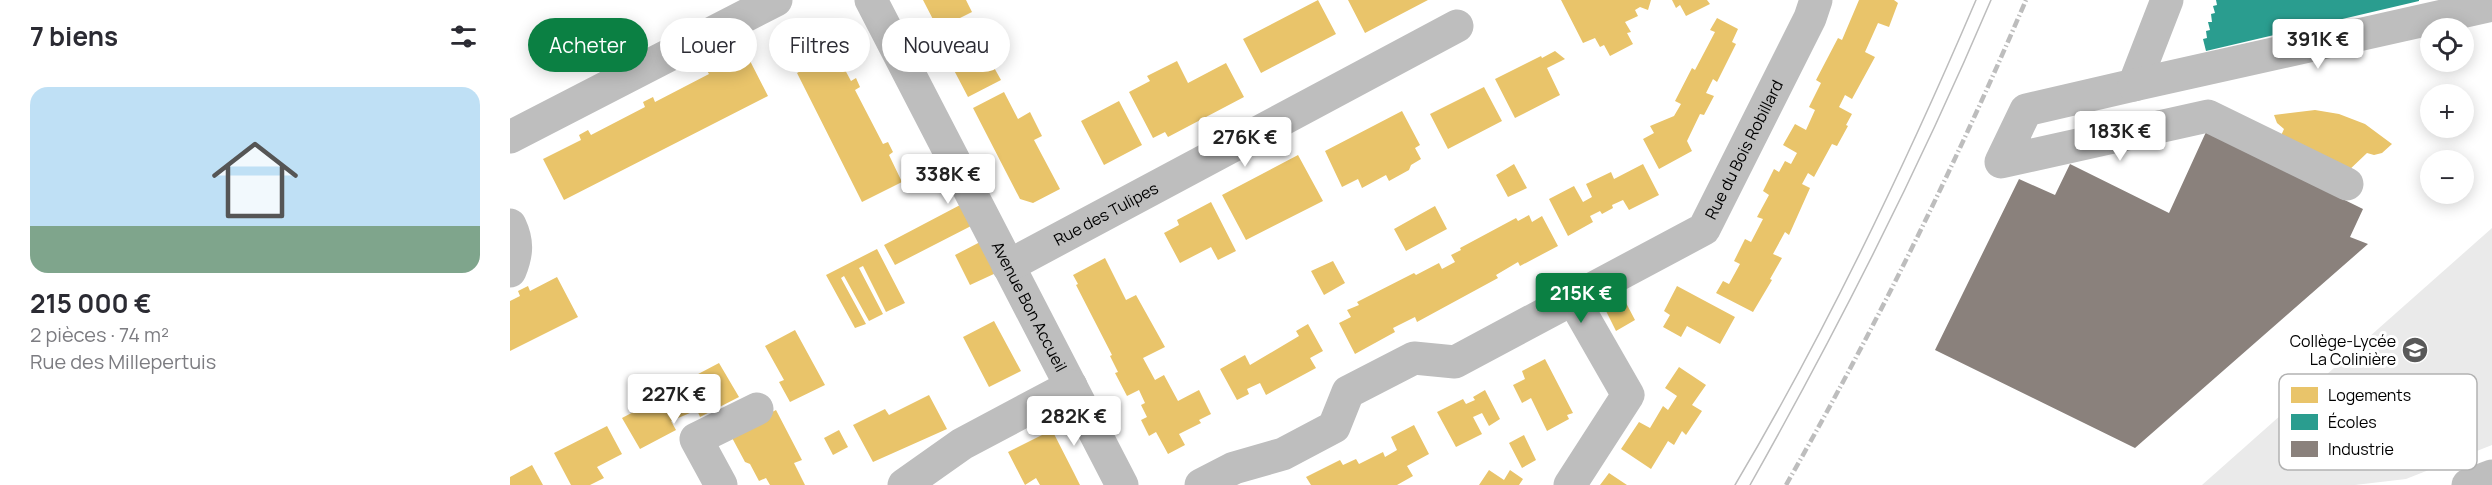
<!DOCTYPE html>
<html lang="fr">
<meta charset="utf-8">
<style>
:root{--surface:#fff;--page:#f7f7f7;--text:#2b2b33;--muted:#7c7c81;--accent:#0b8043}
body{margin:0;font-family:Manrope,sans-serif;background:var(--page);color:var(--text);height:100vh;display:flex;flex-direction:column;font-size:22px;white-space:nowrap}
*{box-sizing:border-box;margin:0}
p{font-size:20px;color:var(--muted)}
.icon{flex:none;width:33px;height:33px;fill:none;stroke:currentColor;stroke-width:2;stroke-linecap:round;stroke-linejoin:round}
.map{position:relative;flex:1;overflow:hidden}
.panel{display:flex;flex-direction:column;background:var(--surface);width:510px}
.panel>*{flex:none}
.top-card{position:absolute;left:18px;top:18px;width:570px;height:54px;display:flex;gap:12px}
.fabs{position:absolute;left:1910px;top:18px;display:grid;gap:12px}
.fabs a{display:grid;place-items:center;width:54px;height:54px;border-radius:50%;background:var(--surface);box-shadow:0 3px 15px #0003;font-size:30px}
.price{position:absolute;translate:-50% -51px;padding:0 14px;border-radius:6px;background:#fff;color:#222;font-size:20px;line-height:39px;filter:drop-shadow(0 2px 3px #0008)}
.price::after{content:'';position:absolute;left:50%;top:36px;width:18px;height:14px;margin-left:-9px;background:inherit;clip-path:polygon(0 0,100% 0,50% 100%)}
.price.selected{background:var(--accent);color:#fff}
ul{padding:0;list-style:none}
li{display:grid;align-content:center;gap:12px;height:318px;padding:0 30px}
li span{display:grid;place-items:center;height:186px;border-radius:18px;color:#555}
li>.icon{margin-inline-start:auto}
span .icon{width:108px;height:108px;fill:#fffc;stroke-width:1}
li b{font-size:26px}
h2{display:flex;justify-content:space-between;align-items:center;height:72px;padding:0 30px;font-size:26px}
.tag{padding:0 21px;border-radius:27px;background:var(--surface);box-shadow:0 3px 15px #0003;font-size:21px;line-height:54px}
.tag.selected{background:var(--accent);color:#fff}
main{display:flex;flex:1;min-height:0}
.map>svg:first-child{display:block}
.green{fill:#eaeaea}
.homes{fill:#e9c46a}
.schools{fill:#2a9d8f}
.industry{fill:#8a817c}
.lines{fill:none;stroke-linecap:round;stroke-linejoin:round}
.minor{stroke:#bebebe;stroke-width:33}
.tram{stroke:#bdbdbd;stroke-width:1.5}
.rail{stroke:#bdbdbd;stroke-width:4.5;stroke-dasharray:9 3 1.5 3;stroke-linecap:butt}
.labels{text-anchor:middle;stroke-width:6;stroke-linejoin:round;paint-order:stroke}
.street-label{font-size:16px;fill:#000;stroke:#fff}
.poi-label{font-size:16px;fill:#000;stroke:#fff;text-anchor:end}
.key{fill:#fff;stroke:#b2b2b2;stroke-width:1.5}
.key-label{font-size:16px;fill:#000}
</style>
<main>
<section class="panel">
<h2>7 biens<svg class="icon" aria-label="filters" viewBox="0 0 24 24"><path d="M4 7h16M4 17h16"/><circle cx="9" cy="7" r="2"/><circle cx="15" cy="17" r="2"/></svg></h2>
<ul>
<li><span style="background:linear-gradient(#bfe0f5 75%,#7fa58c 0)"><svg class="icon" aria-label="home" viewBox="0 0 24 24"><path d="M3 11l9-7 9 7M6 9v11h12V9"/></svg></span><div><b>215 000 €</b><p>2 pièces · 74 m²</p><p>Rue des Millepertuis</p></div></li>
</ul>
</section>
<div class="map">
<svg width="1982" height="485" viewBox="0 0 1982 485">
<rect width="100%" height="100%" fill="#fff"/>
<!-- green -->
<path class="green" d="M1982 228V445L1896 479 1845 485H1692Z"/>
<!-- homes -->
<path class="homes" d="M413 0H456L462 12 428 29Z
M808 0 826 34 751 73 733 39Z
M838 0H918L855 33Z
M1051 0H1141L1138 10 1130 7 1125 10 1128 16 1115 22 1121 32 1117 33 1123 44 1100 56 1094 45 1090 47 1085 38 1073 43Z
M1162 0H1197L1200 4 1176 16 1170 5 1166 8Z
M1349 0H1384L1388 3 1379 27 1368 23 1355 52 1365 57 1342 99 1335 95 1329 107 1342 114 1336 125 1338 126 1327 146 1322 144 1304 177 1298 173 1292 184 1300 188 1279 235 1275 232 1263 254 1272 258 1260 279 1262 280 1243 312 1206 293 1213 281 1219 284 1230 264 1224 261 1235 239 1241 242 1253 219 1247 217 1259 195 1253 191 1264 169 1269 172 1275 161 1281 164 1287 153 1273 145 1285 124 1296 130 1305 110 1299 107 1311 83 1306 80 1328 38 1332 40Z
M1207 18 1228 29 1222 42 1226 44 1207 82 1203 79 1196 93 1204 96 1194 115 1190 114 1177 141 1182 151 1149 169 1133 139 1144 133 1140 126 1164 116 1171 104 1165 101 1182 68 1185 70 1205 32 1200 30Z
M313 33 324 54 326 53 341 81 346 78 350 87 345 90 373 144 378 142 383 152 379 155 392 182 352 202 287 73 305 63 295 41Z
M473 36 481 52 477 55 491 80 458 97 436 55Z
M1045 51 1055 59 1037 68 1050 95 1005 118 985 79 1031 56 1032 58Z
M237 55 258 96 54 200 33 159 71 140 69 135 78 130 81 135 135 107 133 102 143 97 145 102 199 74 196 69 207 64 209 70Z
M667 61 678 83 716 63 734 97 658 137 655 132 643 138 619 92 640 81 637 76Z
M974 87 992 121 938 149 920 114Z
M494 92 508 119 520 112 532 136 524 140 550 189 523 203 510 199 463 108Z
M609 101 632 145 594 165 571 121Z
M1805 110 1829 114 1855 124 1882 144 1872 153 1864 155 1857 153 1836 173 1769 140 1774 129 1767 123 1764 115Z
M892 111 910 145 905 148 911 159 901 165 899 170 879 181 876 175 852 188 848 179 832 187 815 151Z
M788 155 813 201 736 240 712 195Z
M1004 164 1017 188 998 197 986 175Z
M1133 164 1149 195 1119 210 1113 200 1102 205 1103 208 1092 214 1090 211 1080 216 1083 222 1058 236 1039 199 1064 186 1073 202 1082 197 1076 184 1101 172 1104 179Z
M701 202 726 251 708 260 701 247 670 263 654 233 669 225 667 220Z
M452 204 463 225 385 265 374 245Z
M925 206 937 229 896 251 884 229Z
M1019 215 1022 222 1032 216 1048 246 1010 266 1008 262 986 275 988 278 907 322 905 317 883 328 885 332 845 354 829 323 841 317 837 310 849 305 847 302 904 273 906 275 929 263 932 269 945 262 941 255 951 250 950 248 1006 218 1008 221Z
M472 241 486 273 460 285 445 255Z
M367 249 395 303 376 312 353 266 349 268 373 314 359 321 334 276 331 278 356 324 345 328 316 275Z
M595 258 616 300 626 295 655 347 633 358 645 380 654 375 668 401 689 390 701 414 689 420 691 423 669 434 675 445 658 454 646 432 639 436 631 420 637 417 631 405 635 403 629 390 617 396 605 373 608 372 600 356 602 355 566 285 568 284 563 275Z
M823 261 835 283 814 295 801 271Z
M47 277 68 317 0 351V301L10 296 8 291 18 286 20 291Z
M1167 286 1225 317 1210 344 1177 326 1171 337 1153 327 1160 315 1154 311Z
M1115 301 1125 320 1106 331 1096 311Z
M484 321 511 371 479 387 453 337Z
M798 324 813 351 800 358 806 368 756 395 750 383 737 389 739 394 727 400 710 369 735 355 740 365 789 336 786 331Z
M285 330 315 385 280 402 269 382 274 380 255 346Z
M1035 359 1063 413 1057 415 1059 419 1037 431 1021 398 1012 403 1003 385 1015 379 1012 371Z
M209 363 229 397 190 417 187 410 161 421 166 430 130 449 112 418 148 399 146 393 158 387 156 383 169 376 173 382Z
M1169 367 1196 385 1182 405 1192 411 1176 435 1172 431 1164 445 1158 441 1141 469 1111 449 1129 422 1140 428 1153 406 1158 410 1167 396 1155 388Z
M975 390 990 419 979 426 972 413 963 417 972 434 946 447 927 412 953 399 956 404 965 400 963 397Z
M419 395 437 429 363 462 343 425 375 409 379 415Z
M266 410 292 460 284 463 295 485H260L256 478 249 481 240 464 235 462 220 434Z
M904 425 919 454 897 466 903 476 887 485H801L796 477 830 460 833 465 846 459 849 464 873 452 875 457 887 450 881 437Z
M97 426 112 454 87 467 94 478 80 485H61L44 453Z
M329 430 338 447 323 455 314 438Z
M542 430 564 473 570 485H530L526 478 515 485 498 452Z
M1014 435 1026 460 1012 468 999 443Z
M22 465 33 485H0V477Z
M979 470 994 480 1000 470 1013 479 1009 485H969Z
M1099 473 1117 485H1090Z"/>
<!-- schools -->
<path class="schools" d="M1706 0H1909V1L1696 51 1693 39 1697 38 1696 31 1700 30 1698 22H1702L1701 14 1705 13 1703 6 1707 5Z"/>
<!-- industry -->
<path class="industry" d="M1696 132 1853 209 1840 237 1858 244 1625 448 1425 350 1509 179 1545 195 1560 164 1659 213Z"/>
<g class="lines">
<!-- minor -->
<g class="minor">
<path id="s1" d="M361 0 612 485"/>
<path d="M1657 0 1624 85 1516 110 1491 162 1698 116 1837 184"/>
<path d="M1624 85 1982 5"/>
<path d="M0 137 266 0"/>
<path d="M0 225C8 242 7 254 0 271"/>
<path id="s2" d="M498 266 947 26"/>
<path d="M211 485 186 439 247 409"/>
<path d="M394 485 452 444 561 386"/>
<path id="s3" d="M691 485 724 468 773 454 824 427 838 392 904 358 945 362 1194 229 1300 18 1306 0"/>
<path d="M1060 485 1118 395 1063 299"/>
<path d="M1958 485 1982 476"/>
</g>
<!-- tram -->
<path class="tram" d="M1225 485C1317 330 1395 166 1466 0
M1240 485C1329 327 1410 167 1481 0"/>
<!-- rail -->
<path class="rail" d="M1276 485C1365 329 1445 166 1516 0"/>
</g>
<!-- icons -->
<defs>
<symbol id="school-disc" viewBox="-11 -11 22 22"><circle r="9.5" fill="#595959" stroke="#fff"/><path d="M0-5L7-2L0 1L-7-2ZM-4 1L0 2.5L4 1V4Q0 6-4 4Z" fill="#fff"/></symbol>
</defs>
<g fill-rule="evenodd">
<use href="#school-disc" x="1890" y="335" width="30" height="30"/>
</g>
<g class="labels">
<!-- street labels -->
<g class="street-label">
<text dy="6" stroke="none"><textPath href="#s3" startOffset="670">Rue du Bois Robillard</textPath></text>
<text dy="6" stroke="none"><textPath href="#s2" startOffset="111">Rue des Tulipes</textPath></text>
<text dy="6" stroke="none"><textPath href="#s1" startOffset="345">Avenue Bon Accueil</textPath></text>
</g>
<!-- poi labels -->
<g class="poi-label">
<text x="1886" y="347">Collège-Lycée<tspan x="1886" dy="18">La Colinière</tspan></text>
</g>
</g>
<!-- legend -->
<rect x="1769" y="374" width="198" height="96" rx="9" class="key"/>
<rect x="1781" y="387" width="27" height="16" fill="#e9c46a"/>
<rect x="1781" y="414" width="27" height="16" fill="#2a9d8f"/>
<rect x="1781" y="441" width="27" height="16" fill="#8a817c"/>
<g class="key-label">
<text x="1818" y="401">Logements</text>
<text x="1818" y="428">Écoles</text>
<text x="1818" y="455">Industrie</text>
</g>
</svg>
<div class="fabs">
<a><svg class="icon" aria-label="locate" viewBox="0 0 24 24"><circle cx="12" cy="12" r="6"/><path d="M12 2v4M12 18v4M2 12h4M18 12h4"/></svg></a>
<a>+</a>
<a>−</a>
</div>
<b class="price" style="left:1808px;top:70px">391K €</b>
<b class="price" style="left:1610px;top:162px">183K €</b>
<b class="price" style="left:735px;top:168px">276K €</b>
<b class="price" style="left:438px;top:205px">338K €</b>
<b class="price selected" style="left:1071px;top:324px">215K €</b>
<b class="price" style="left:164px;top:425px">227K €</b>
<b class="price" style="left:564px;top:447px">282K €</b>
<div class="top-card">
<a class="tag selected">Acheter</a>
<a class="tag">Louer</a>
<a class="tag">Filtres</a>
<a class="tag">Nouveau</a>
</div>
</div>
</main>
